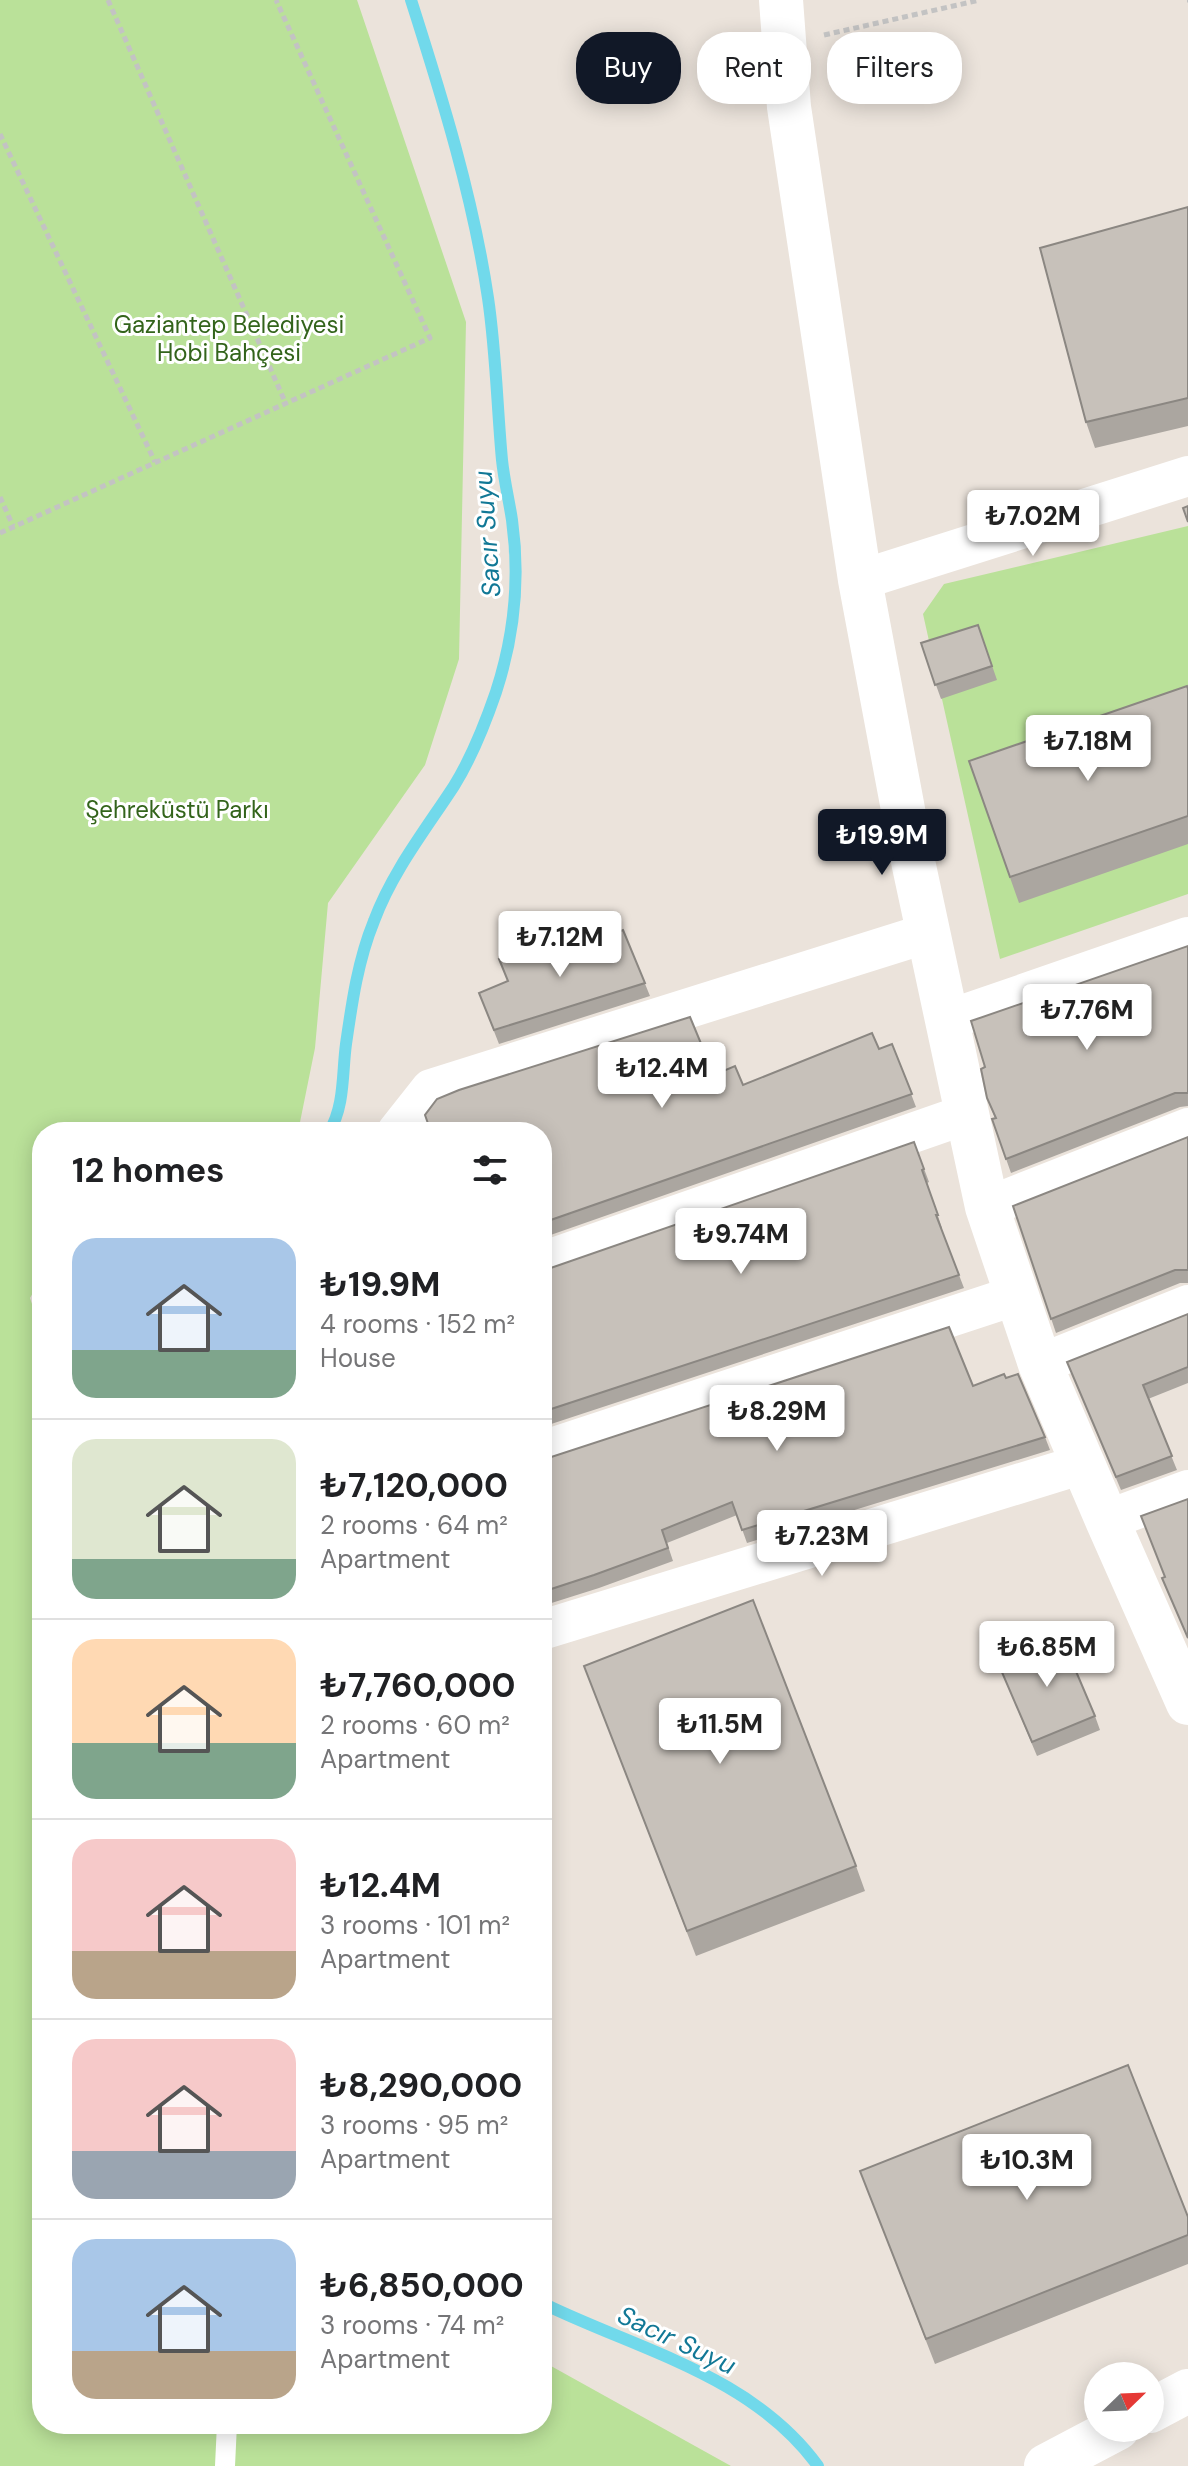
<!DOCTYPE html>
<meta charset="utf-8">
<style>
:root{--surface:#fff;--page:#f6f6f6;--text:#202124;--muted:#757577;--line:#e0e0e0;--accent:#111827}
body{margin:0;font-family:"DM Sans",sans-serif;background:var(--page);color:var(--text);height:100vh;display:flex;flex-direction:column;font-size:30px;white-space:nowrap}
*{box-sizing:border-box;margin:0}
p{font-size:26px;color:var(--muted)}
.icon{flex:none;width:44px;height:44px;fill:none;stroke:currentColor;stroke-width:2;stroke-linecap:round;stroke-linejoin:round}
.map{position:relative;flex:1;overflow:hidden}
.drawer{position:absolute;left:32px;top:1122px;width:520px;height:1312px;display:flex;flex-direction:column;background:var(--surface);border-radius:32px;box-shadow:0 4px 20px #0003}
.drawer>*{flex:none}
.top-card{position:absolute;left:576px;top:32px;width:492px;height:72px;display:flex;gap:16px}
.needle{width:52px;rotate:67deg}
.controls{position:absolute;left:1084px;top:2362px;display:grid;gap:16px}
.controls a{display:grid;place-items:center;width:80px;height:80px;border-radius:50%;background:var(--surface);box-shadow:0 4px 20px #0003;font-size:40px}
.price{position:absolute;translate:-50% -68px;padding:0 18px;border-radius:8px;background:#fff;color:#222;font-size:26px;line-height:52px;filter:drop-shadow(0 2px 4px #0008)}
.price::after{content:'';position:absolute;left:50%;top:48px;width:24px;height:18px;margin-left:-12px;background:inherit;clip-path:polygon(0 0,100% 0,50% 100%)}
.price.active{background:var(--accent);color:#fff}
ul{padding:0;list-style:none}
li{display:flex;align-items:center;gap:24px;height:200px;padding:0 40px}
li+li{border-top:2px solid var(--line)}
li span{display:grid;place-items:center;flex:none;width:224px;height:160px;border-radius:24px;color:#555}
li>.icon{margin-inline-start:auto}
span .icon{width:96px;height:96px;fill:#fffc;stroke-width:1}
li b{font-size:34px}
h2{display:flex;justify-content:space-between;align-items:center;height:96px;padding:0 40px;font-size:34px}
.pill{padding:0 28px;border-radius:32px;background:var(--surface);box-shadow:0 4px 20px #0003;font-size:28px;line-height:72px}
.pill.active{background:var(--accent);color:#fff}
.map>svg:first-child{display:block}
.green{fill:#bae199}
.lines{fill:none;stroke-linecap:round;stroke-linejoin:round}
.stream{stroke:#71d9eb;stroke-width:12}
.path{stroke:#c3c3c3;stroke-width:5;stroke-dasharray:6 4;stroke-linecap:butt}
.lane{stroke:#fff;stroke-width:20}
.street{stroke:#fff;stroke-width:40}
.secondary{stroke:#fff;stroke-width:44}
.wall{fill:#aba6a0}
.building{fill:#c7c1ba;stroke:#8b8782;stroke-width:2}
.labels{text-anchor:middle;stroke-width:6;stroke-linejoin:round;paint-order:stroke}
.park-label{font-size:24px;fill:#33641b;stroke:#fff}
.water-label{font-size:26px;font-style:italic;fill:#117896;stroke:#fff}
</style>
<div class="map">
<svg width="1188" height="2466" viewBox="0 0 1188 2466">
<rect width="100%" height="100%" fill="#ebe3db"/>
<!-- green -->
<path class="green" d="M0 0H357L466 322 459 659 425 765 328 903 315 1048 298 1132H42V1277L30 1298 42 1334V2424H542V2361L731 2466H0Z
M1188 526V894L1000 959 923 614 944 584Z"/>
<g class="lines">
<!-- stream -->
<path class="stream" d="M329 1132C345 1106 342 1073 346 1044 352 1002 358 960 374 921 392 872 426 829 454 786 472 757 485 724 496 692 514 637 520 577 512 520 509 500 504 480 502 460 497 406 496 352 488 298 473 197 442 97 411 0
M542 2303C638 2350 752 2375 818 2466"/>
<!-- path -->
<path class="path" d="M108 0 286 404
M1187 0H1188
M824 35 980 0
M0 134 155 462
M0 497 13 526
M0 533 430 338 276 0"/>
<!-- lane -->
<path class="lane" d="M225 2466 227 2424"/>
<!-- street -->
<path class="street" d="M860 580 1188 476
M948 1020 1188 937
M397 1132 431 1089 928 933
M987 1207 1188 1128
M542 1262 967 1114
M1040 1364 1188 1305
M542 1451 1017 1295
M1107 1520 1188 1490
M542 1630 1083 1464"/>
<!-- secondary -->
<path class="secondary" d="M781 0 789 107 860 580 911 852 987 1207 1040 1364 1107 1520 1188 1703
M1150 2411 1188 2391
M1046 2466 1118 2428"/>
</g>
<!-- wall -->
<path class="wall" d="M1188 207V426L1095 448 1086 422Z
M978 625 997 680 941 699 921 643Z
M1188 689V844L1019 903 969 761Z
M623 930 650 996 499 1044 479 993 507 982 554 957Z
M1188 946V1106L1180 1107 1011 1173 992 1119 995 1118 987 1098Z
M892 1044 916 1107 542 1238V1132H431L425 1115 714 1075 743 1085 879 1049Z
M1188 1137V1283H1180L1056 1333 1013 1206Z
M914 1142 929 1182 927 1183 942 1228H941L964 1288 542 1427V1271Z
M1188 1314V1383L1148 1399 1177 1470 1121 1490 1067 1362Z
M1006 1378 1045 1437 1050 1450 747 1543 737 1515 667 1543 673 1561 599 1588 542 1606V1460L973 1386Z
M998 1663 1095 1716 1100 1730 1037 1756Z
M584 1666 856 1866 865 1891 696 1956Z
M860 2171 1188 2217V2264L935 2364Z"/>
<!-- building -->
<path class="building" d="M1188 207V398L1086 422 1040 248Z
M1188 506V522L1183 508Z
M978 625 992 666 935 685 921 643Z
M1187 686 1188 689V816L1010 877 969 761Z
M623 930 645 983 494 1030 479 993 508 981 499 959 548 939 554 957Z
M1188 946V1093H1175L1006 1159 992 1119 996 1118 987 1098 981 1069 985 1067 971 1021Z
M690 1017 714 1075 735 1066 743 1085 872 1033 879 1049 892 1044 912 1094 542 1223V1132H431L425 1115 437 1099 459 1090Z
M1188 1137V1270H1175L1051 1319 1013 1206Z
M914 1142 924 1169 922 1170 938 1215H936L959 1275 542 1412V1271Z
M1188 1314V1367L1143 1385 1172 1456 1116 1477 1067 1362Z
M949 1327 973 1386 1004 1374 1006 1378 1018 1374 1045 1437 742 1530 732 1502 662 1530 668 1548 594 1575 542 1592V1460Z
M1188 1499V1638L1162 1578 1165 1577 1141 1516Z
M753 1600 856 1866 687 1931 584 1666Z
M1061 1636 1095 1716 1032 1742 998 1663Z
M1128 2065 1188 2217V2235L926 2339 860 2171Z"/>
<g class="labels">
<!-- park labels -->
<g class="park-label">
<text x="229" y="333">Gaziantep Belediyesi<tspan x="229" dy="28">Hobi Bahçesi</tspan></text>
<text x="177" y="818">Şehreküstü Parkı</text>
</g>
<!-- water labels -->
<g class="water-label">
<text transform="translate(487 534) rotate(-94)" y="9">Sacır Suyu</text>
<text transform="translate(677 2340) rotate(25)" y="9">Sacır Suyu</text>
</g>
</g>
</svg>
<div class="controls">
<a><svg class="needle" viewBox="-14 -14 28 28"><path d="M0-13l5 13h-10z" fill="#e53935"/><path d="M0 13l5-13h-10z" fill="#757577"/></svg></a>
</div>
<b class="price" style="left:1033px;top:558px">₺7.02M</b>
<b class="price" style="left:1088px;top:783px">₺7.18M</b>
<b class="price active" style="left:882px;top:877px">₺19.9M</b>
<b class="price" style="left:560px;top:979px">₺7.12M</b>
<b class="price" style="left:1087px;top:1052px">₺7.76M</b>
<b class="price" style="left:662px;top:1110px">₺12.4M</b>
<b class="price" style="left:741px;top:1276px">₺9.74M</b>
<b class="price" style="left:777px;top:1453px">₺8.29M</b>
<b class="price" style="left:822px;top:1578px">₺7.23M</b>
<b class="price" style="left:1047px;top:1689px">₺6.85M</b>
<b class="price" style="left:720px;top:1766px">₺11.5M</b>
<b class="price" style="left:1027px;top:2202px">₺10.3M</b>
<div class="top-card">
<a class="pill active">Buy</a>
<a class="pill">Rent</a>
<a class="pill">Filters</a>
</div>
<section class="drawer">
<h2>12 homes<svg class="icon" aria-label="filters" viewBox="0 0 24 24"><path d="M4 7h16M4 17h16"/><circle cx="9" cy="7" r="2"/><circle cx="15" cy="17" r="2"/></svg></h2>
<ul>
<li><span style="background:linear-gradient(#a9c7e8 70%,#7fa58c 0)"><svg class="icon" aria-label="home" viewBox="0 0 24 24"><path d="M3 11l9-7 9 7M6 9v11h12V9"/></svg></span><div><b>₺19.9M</b><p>4 rooms · 152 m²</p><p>House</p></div></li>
<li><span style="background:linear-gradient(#dfe7d0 75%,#7fa58c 0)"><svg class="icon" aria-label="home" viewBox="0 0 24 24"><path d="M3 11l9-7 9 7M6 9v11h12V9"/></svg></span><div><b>₺7,120,000</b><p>2 rooms · 64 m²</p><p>Apartment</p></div></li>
<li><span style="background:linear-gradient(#ffd9b3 65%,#7fa58c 0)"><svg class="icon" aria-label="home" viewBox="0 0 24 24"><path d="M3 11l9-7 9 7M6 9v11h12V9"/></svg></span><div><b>₺7,760,000</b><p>2 rooms · 60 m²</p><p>Apartment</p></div></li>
<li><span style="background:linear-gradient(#f6c9c9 70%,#b9a48a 0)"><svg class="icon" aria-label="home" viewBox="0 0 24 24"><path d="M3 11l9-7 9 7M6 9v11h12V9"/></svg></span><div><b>₺12.4M</b><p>3 rooms · 101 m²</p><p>Apartment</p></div></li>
<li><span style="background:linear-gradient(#f6c9c9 70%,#9aa5b1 0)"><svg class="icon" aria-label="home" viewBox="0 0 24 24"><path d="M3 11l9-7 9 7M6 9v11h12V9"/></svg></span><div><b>₺8,290,000</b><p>3 rooms · 95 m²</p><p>Apartment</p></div></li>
<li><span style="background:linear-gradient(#a9c7e8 70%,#b9a48a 0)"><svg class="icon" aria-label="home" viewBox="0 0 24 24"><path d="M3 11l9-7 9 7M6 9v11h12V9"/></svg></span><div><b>₺6,850,000</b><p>3 rooms · 74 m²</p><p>Apartment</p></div></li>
</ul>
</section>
</div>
